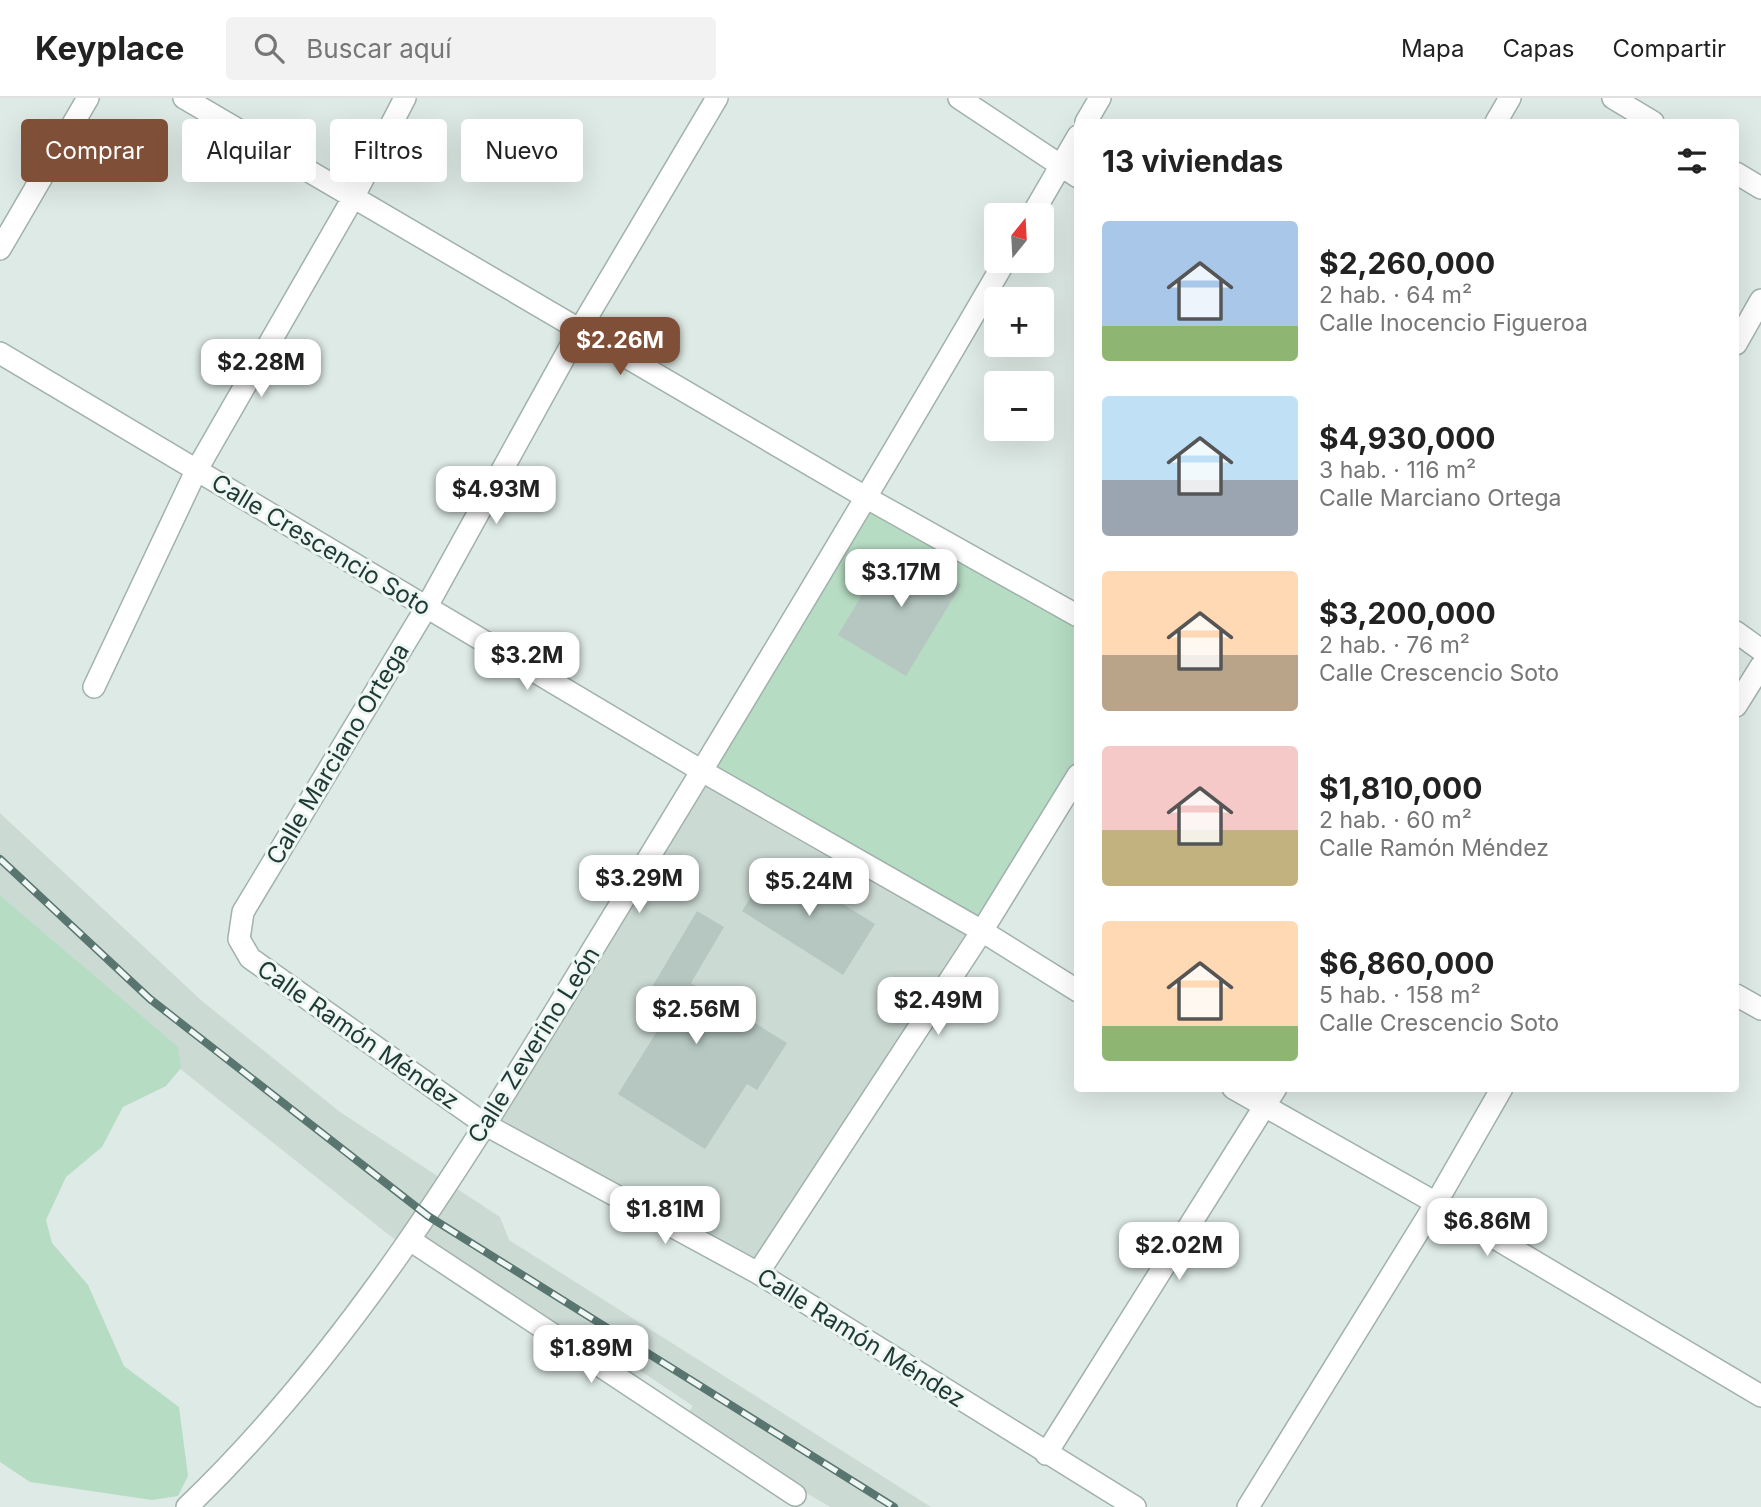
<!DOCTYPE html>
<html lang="es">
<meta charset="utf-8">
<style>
:root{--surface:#fff;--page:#f2f2f2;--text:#222;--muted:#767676;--line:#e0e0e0;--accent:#804f37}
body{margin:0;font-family:Inter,sans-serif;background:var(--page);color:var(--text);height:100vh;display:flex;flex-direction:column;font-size:26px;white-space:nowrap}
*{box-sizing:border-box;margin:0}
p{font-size:23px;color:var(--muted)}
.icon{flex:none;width:38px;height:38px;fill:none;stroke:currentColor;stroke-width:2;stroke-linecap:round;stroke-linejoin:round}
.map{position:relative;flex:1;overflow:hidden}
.side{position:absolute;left:1074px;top:21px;width:665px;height:973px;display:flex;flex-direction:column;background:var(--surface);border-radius:7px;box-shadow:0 7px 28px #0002}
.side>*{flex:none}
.hud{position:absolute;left:21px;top:21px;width:665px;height:63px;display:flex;gap:14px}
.needle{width:46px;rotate:18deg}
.buttons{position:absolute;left:984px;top:105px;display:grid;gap:14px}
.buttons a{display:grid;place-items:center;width:70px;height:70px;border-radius:7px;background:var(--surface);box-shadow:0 7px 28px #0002;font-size:35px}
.price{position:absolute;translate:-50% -60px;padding:0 16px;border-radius:14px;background:#fff;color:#222;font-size:23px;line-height:46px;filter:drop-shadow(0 2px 4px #0008)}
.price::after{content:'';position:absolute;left:50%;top:42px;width:21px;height:16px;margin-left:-10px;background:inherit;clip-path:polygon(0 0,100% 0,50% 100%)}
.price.active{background:var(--accent);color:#fff}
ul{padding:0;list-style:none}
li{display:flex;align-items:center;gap:21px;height:175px;padding:0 28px}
li span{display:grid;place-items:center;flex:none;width:196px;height:140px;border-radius:7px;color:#555}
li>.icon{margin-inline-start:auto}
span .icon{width:84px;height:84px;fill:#fffc;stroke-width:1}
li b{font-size:30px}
h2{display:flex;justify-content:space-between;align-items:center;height:84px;padding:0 28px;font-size:30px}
.tag{padding:0 24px;border-radius:7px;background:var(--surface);box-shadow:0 7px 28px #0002;font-size:24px;line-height:63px}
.tag.active{background:var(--accent);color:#fff}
header{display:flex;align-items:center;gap:42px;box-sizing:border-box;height:98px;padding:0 35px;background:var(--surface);border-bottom:2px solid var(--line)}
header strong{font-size:33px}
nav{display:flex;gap:38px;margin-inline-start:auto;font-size:24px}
.search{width:490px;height:63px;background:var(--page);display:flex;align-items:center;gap:18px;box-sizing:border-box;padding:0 24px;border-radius:7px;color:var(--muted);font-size:26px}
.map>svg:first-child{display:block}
.built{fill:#ccdad4}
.green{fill:#b6dcc3}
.building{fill:#b6c7c1}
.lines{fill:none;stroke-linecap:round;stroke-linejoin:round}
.minor-casing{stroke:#a1b1ac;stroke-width:24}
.minor{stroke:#fff;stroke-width:21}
.rail-casing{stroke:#597570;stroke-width:8}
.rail{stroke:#eef7f3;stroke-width:5;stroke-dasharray:16;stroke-linecap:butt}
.labels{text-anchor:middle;stroke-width:6;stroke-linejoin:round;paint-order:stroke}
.street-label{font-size:24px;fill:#1f3934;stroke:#eef7f3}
</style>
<header>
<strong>Keyplace</strong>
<div class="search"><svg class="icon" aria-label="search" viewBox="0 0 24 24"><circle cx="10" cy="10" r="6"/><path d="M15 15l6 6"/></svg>Buscar aquí</div>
<nav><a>Mapa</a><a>Capas</a><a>Compartir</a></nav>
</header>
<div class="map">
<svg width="1761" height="1409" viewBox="0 0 1761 1409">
<rect width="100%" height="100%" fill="#deeae5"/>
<!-- built -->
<path class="built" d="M702 673 982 833 758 1175 486 1027Z
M0 715 202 903 340 1014 500 1119 509 1142 931 1409H830L684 1322 693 1308 599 1245 587 1264 461 1189 389 1137 159 954 75 861 0 797Z"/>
<!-- green -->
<path class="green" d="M867 400 1078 518V677L982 833 702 673Z
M0 797 178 949 181 970 166 988 123 1009 102 1049 66 1079 46 1122 52 1145 88 1187 124 1268 179 1309 188 1378 178 1398 152 1402 30 1384 0 1364Z"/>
<!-- building -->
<path class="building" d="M889 452 928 456 961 487 906 578 838 537Z
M774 763 875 826 843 877 742 813Z
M697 813 724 829 691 885 787 945 757 992 747 986 705 1051 618 996 659 930 636 916Z"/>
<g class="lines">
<defs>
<path id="minor" d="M184 0 867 400 1078 518
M717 0 580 231 426 510 243 814 239 841 250 860 486 1027 758 1175 1135 1409
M959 0 1078 79
M1613 0 1653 24
M1086 24 1100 0
M1496 24 1510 0
M1736 75 1761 90
M1032 117 1078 38
M0 151 88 0
M1736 246 1761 202
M0 255 702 673 982 833 1078 893
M1736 534 1761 552
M94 589 196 373 353 100 405 0
M1736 608 1761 568
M1736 897 1761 911
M1233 990 1436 1105 1761 1298
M410 1142 795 1397
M758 1175 982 833 1078 677
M1046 1356 1276 990
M187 1409C360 1243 481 1035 604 833 740 611 874 388 1005 163
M1248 1409 1436 1105 1502 990"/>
</defs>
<!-- minor casing -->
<use href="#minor" class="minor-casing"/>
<!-- minor -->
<use href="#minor" class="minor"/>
<defs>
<path id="rail" d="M0 761 150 901 428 1118 894 1409"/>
</defs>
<!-- rail casing -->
<use href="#rail" class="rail-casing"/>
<!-- rail -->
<use href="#rail" class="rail"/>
</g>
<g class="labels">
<!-- street labels -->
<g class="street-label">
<text transform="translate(321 447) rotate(31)" y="8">Calle Crescencio Soto</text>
<text transform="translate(338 656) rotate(-59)" y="8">Calle Marciano Ortega</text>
<text transform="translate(358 937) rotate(35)" y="8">Calle Ramón Méndez</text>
<text transform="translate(534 947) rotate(-58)" y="8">Calle Zeverino León</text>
<text transform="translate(861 1240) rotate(32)" y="8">Calle Ramón Méndez</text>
</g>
</g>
</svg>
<div class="buttons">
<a><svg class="needle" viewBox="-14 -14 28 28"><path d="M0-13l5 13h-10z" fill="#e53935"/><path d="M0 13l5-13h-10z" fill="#767676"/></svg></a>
<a>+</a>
<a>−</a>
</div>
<b class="price active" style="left:620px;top:279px">$2.26M</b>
<b class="price" style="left:261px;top:301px">$2.28M</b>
<b class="price" style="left:496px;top:428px">$4.93M</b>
<b class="price" style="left:901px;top:511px">$3.17M</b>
<b class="price" style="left:527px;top:594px">$3.2M</b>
<b class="price" style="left:639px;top:817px">$3.29M</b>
<b class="price" style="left:809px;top:820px">$5.24M</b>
<b class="price" style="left:938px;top:939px">$2.49M</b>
<b class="price" style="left:696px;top:948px">$2.56M</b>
<b class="price" style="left:665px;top:1148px">$1.81M</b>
<b class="price" style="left:1487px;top:1160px">$6.86M</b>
<b class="price" style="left:1179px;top:1184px">$2.02M</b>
<b class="price" style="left:591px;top:1287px">$1.89M</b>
<div class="hud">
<a class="tag active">Comprar</a>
<a class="tag">Alquilar</a>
<a class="tag">Filtros</a>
<a class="tag">Nuevo</a>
</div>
<section class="side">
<h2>13 viviendas<svg class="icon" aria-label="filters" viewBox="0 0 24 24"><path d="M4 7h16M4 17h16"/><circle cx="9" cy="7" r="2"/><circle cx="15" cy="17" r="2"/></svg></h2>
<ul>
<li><span style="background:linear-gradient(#a9c7e8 75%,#8fb573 0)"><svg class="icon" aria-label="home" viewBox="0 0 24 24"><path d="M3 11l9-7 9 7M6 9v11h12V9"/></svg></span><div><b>$2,260,000</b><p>2 hab. · 64 m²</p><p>Calle Inocencio Figueroa</p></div></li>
<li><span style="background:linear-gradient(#bfe0f5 60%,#9aa5b1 0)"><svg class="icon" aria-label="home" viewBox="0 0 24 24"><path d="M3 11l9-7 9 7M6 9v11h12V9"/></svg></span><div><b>$4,930,000</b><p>3 hab. · 116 m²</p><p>Calle Marciano Ortega</p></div></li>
<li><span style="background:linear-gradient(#ffd9b3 60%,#b9a48a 0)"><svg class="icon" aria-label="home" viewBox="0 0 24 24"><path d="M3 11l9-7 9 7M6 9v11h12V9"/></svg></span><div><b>$3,200,000</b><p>2 hab. · 76 m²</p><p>Calle Crescencio Soto</p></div></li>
<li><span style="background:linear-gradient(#f6c9c9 60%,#c2b280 0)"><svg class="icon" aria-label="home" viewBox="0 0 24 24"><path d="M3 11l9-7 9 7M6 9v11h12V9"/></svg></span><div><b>$1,810,000</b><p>2 hab. · 60 m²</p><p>Calle Ramón Méndez</p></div></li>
<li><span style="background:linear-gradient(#ffd9b3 75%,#8fb573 0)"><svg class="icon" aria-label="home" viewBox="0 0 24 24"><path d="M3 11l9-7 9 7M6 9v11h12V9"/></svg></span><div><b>$6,860,000</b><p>5 hab. · 158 m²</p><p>Calle Crescencio Soto</p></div></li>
</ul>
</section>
</div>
